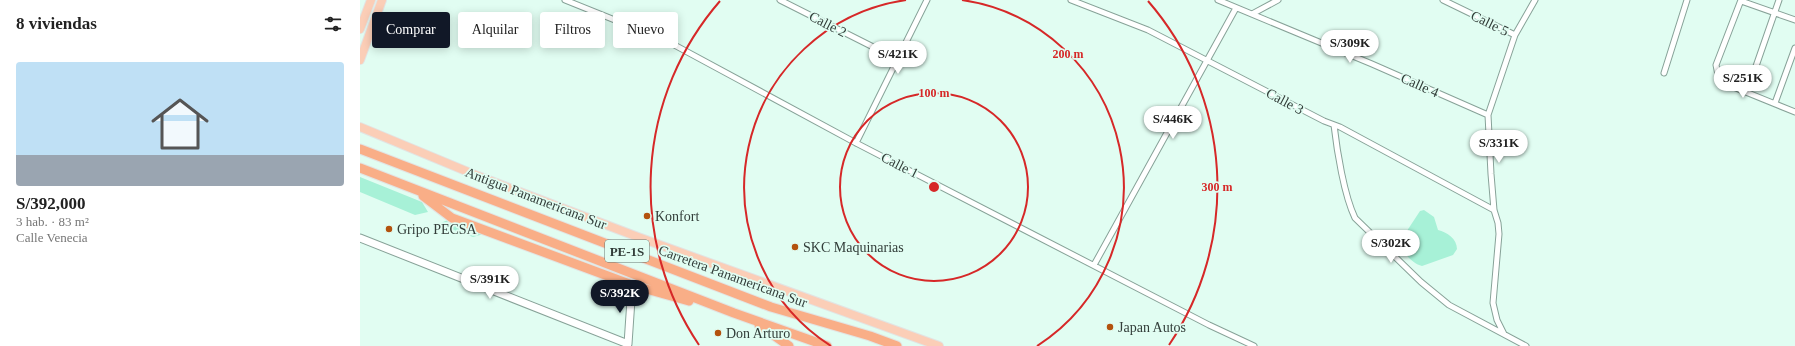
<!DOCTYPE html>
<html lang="es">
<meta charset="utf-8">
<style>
:root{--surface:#fff;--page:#f6f6f6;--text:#222;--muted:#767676;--accent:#111827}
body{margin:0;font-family:Georgia,serif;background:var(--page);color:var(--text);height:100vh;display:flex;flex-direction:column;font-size:15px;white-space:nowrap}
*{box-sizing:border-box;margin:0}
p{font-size:13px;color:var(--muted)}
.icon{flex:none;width:22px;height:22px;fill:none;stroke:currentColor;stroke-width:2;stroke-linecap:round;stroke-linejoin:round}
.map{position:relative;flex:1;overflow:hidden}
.sheet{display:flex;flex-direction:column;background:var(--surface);width:360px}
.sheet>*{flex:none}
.banner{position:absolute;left:12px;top:12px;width:380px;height:36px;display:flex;gap:8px}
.price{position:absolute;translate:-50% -34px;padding:0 9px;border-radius:14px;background:#fff;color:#222;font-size:13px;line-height:26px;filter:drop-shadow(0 1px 2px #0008)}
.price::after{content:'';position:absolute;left:50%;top:24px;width:12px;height:9px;margin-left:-6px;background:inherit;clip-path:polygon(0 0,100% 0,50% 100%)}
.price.current{background:var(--accent);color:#fff}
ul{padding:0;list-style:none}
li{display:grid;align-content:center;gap:8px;height:212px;padding:0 16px}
li span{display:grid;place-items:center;height:124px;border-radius:4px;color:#555}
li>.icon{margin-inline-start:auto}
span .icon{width:72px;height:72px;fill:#fffc;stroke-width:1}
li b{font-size:17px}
h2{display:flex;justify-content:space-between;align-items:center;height:48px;padding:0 16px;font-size:17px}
.chip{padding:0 14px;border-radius:4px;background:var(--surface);box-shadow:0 2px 10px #0003;font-size:14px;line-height:36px}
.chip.current{background:var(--accent);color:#fff}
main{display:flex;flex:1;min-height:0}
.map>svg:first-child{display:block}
.green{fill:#a7f1d7}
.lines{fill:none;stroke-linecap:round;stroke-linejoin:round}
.street-casing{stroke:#87a298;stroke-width:7}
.secondary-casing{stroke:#87a298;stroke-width:9}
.primary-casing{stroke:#e2e4e3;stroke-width:10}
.highway-casing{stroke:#e2e4e3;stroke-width:11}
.street{stroke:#fff;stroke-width:5}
.secondary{stroke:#fff;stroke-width:7}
.primary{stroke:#fbceb7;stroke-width:8}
.highway{stroke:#f9ae87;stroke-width:9}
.ring{fill:none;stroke:#d62828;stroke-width:2}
.poi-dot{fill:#b3520e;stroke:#e1fdf2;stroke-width:1.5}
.labels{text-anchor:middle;stroke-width:3.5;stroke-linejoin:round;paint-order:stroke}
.shield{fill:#e1fdf2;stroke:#667770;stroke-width:1}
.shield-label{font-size:13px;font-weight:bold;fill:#323d39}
.street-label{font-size:14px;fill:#323d39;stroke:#e1fdf2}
.poi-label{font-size:14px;fill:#323d39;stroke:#e1fdf2;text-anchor:start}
.centre{fill:#d62828;stroke:#e1fdf2;stroke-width:2}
.ring-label{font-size:12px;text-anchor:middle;font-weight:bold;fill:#d62828;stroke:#e1fdf2;stroke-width:3.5;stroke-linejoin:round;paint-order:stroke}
</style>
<main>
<section class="sheet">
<h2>8 viviendas<svg class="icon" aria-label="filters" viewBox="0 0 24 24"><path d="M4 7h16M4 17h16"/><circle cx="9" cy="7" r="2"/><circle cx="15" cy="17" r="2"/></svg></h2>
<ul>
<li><span style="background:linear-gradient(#bfe0f5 75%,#9aa5b1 0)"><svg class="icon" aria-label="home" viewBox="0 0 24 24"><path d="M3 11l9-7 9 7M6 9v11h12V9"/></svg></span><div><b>S/392,000</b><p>3 hab. · 83 m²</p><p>Calle Venecia</p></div></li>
</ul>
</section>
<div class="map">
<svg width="1435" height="346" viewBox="0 0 1435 346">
<rect width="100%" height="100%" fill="#e1fdf2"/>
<!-- green -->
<path class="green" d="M0 177 62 202 68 212 55 215 0 192Z
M1064 210 1074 217 1078 230C1087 232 1097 239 1097 249L1093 255 1062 266C1053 264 1042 252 1039 243L1060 211Z
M88 220 127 233 113 237 78 224Z"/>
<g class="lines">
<defs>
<path id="street" d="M205 0 307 41 496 143 849 325 894 346
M420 0 537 59
M711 0 788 30 964 121 980 127 1134 210
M858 0 1012 64 1128 115
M1083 0 1155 35
M1381 0 1356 65 1358 75 1366 84 1435 112
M1381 1 1435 20
M892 14 918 0
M1304 73 1327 0
M1387 92 1419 0
M1415 103 1435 48
M974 125C977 151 984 195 995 218L1061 282 1089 305 1166 346
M496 143 567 0
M734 265 876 8
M1144 334 1137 320 1133 303 1139 234 1138 223 1134 210 1131 174 1128 115 1155 35 1175 0"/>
<path id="secondary" d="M0 238 268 344 272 285"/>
<path id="primary" d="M0 29 11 0
M0 60 22 0
M0 127 118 176 278 237 579 346"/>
<path id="highway" d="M0 149 411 307 510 336 537 346
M0 168 374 313 467 346
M63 196 92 218 272 285 329 301
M399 325 429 346"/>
</defs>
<!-- street casing -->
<use href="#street" class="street-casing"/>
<!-- secondary casing -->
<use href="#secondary" class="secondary-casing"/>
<!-- primary casing -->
<use href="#primary" class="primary-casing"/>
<!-- highway casing -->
<use href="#highway" class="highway-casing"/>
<!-- street -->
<use href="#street" class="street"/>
<!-- secondary -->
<use href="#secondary" class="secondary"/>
<!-- primary -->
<use href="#primary" class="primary"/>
<!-- highway -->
<use href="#highway" class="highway"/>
</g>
<!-- distance rings -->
<g class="ring">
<circle cx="574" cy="187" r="94"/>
<path d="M471 346A189 189 0 0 1 546 0M602 0A189 189 0 0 1 677 346"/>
<path d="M339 345A283 283 0 0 1 360 1M788 1A283 283 0 0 1 809 345"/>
</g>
<!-- markers -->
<g class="poi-dot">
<circle cx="287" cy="216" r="4"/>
<circle cx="29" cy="229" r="4"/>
<circle cx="435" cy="247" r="4"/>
<circle cx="750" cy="327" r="4"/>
<circle cx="358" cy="333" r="4"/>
</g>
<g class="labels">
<!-- shield labels -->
<rect class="shield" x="245" y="240" width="44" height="22" rx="3"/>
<g class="shield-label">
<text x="267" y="256">PE-1S</text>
</g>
<!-- street labels -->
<g class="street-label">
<text transform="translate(1130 23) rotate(26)" y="5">Calle 5</text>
<text transform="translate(468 24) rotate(27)" y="5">Calle 2</text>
<text transform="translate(1060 85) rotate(24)" y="5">Calle 4</text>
<text transform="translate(925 101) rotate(28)" y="5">Calle 3</text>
<text transform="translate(540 165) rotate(27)" y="5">Calle 1</text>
<text transform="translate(176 198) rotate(21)" y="5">Antigua Panamericana Sur</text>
<text transform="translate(373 276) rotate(20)" y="5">Carretera Panamericana Sur</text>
</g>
<!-- poi labels -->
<g class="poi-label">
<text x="295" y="221">Konfort</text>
<text x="37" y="234">Gripo PECSA</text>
<text x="443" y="252">SKC Maquinarias</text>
<text x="758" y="332">Japan Autos</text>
<text x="366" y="338">Don Arturo</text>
</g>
</g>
<circle cx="574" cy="187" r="6" class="centre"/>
<g class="ring-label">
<text x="708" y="58">200 m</text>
<text x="574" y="97">100 m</text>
<text x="857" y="191">300 m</text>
</g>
</svg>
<b class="price" style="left:990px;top:64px">S/309K</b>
<b class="price" style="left:538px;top:75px">S/421K</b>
<b class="price" style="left:1383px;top:99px">S/251K</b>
<b class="price" style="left:813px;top:140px">S/446K</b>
<b class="price" style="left:1139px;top:164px">S/331K</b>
<b class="price" style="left:1031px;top:264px">S/302K</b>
<b class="price" style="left:130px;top:300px">S/391K</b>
<b class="price current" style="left:260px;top:314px">S/392K</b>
<div class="banner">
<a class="chip current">Comprar</a>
<a class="chip">Alquilar</a>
<a class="chip">Filtros</a>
<a class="chip">Nuevo</a>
</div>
</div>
</main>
